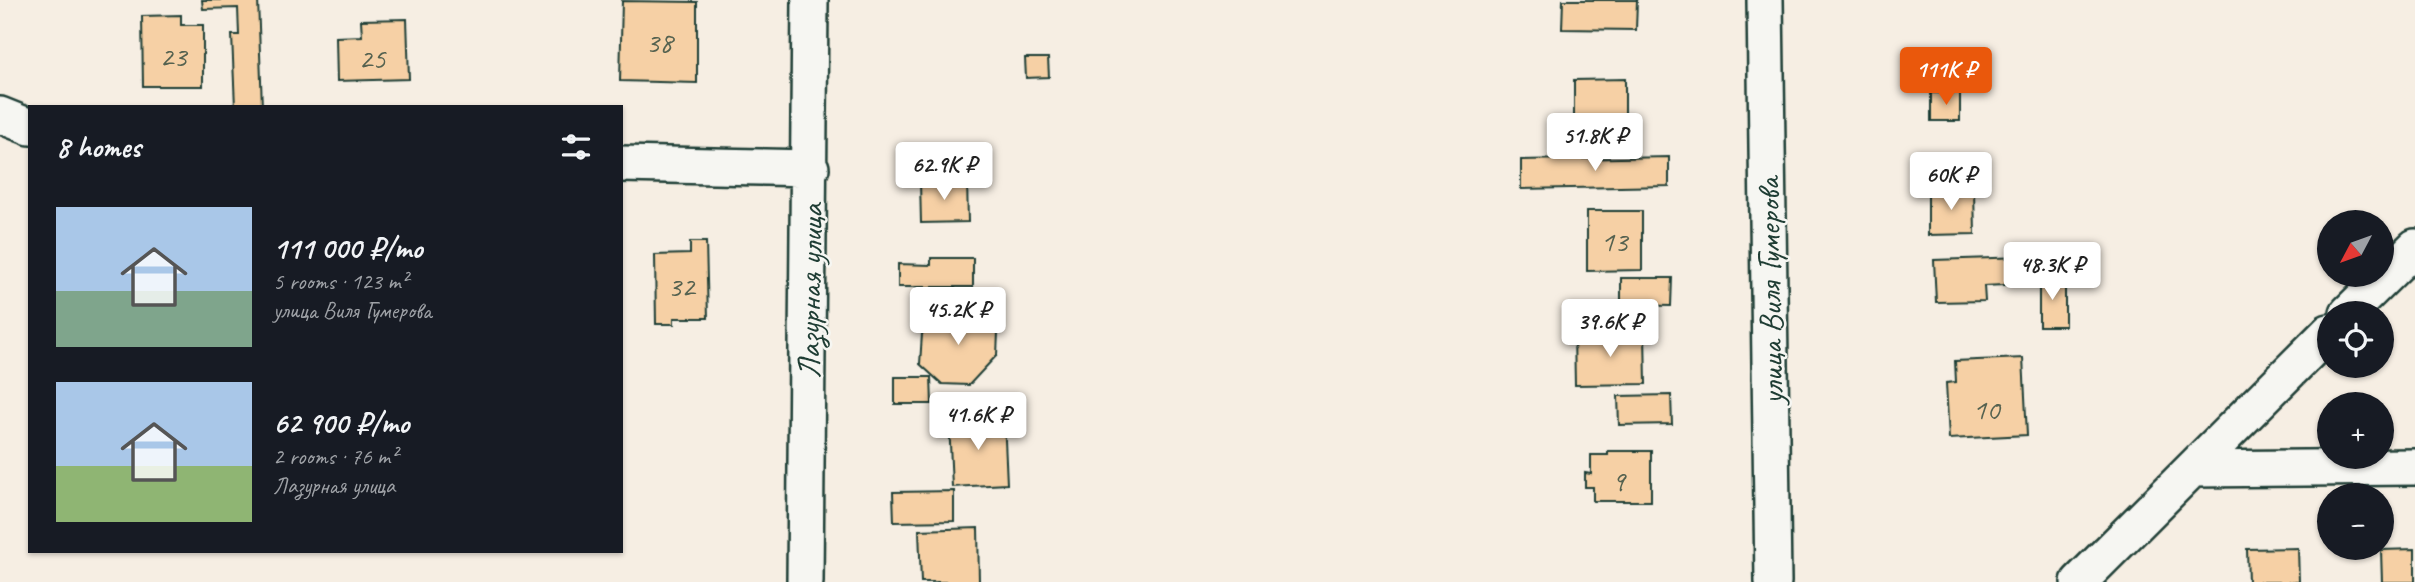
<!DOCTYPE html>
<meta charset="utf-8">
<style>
:root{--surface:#171b24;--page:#20242c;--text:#f1f3f6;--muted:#9ea1a6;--accent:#ea580c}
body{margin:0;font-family:Caveat,sans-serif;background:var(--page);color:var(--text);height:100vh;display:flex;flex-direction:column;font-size:26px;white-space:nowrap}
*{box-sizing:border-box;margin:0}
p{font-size:23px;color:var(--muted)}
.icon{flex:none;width:38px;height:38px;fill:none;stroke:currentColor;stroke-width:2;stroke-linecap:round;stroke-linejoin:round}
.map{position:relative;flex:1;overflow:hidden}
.drawer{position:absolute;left:28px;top:105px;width:595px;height:448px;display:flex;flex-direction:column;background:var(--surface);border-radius:0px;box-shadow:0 2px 5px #0004}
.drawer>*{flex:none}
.needle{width:46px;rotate:229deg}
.buttons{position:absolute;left:2317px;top:210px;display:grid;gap:14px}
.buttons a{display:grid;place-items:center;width:77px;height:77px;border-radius:50%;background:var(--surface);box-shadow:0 2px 5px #0004;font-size:35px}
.price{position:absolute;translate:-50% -60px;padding:0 16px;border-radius:7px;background:#fff;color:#222;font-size:23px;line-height:46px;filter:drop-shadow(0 2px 4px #0008)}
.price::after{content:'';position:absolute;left:50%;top:42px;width:21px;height:16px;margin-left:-10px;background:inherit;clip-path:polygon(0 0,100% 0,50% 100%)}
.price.active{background:var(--accent);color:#fff}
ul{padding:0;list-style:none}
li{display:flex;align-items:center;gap:21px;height:175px;padding:0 28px}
li span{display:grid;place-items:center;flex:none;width:196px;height:140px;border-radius:0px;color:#555}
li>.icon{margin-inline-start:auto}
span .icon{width:84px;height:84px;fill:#fffc;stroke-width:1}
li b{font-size:30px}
h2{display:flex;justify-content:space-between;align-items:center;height:84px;padding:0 28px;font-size:30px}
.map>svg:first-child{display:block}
.building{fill:#f6d0a5;stroke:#1f3d34;stroke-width:2}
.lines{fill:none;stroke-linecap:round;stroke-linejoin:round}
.minor-casing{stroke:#1f3d34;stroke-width:40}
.minor{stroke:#f6f6f2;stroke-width:35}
.labels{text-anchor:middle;stroke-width:5;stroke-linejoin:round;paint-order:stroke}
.number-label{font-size:30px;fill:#556250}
.street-label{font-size:33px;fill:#1f3d34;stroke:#f6f6f2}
</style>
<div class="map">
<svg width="2415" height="582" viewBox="0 0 2415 582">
<rect width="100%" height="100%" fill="#f6eee3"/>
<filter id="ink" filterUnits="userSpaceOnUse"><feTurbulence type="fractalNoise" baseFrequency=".0143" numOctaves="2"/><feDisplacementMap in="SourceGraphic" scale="14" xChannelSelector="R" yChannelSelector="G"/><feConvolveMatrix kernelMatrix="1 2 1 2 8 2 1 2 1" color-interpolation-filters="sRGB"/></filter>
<g filter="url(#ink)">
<!-- building -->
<path class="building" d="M202 0H258L262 107H235L232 35H239L238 8 203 9Z
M1563 0H1637L1636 30 1562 29Z
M622 1 697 2V83L620 81Z
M181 15V25H203V86H143L142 16Z
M407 19 409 79 337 81 336 37 362 36 361 20Z
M1025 58H1048L1049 77 1026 78Z
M1625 79V135L1574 136V80Z
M1931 93H1960V121H1931Z
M1669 157V186L1521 189V160Z
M967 180 968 222 921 223 920 181Z
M1928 190H1974L1975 234 1928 235Z
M1587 211H1642V270L1587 271Z
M690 242H706L708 318H674V324H656L655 255 690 254Z
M2023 257V284L1984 286 1985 301 1936 302 1934 260Z
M931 258H973V287H898V264L931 265Z
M1621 278H1672L1671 306 1621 305Z
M2039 279H2065V326H2039Z
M971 309 998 332 997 355 969 385 942 384 920 364 922 334 945 311Z
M1645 333 1646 384 1575 385 1574 334Z
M2023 358 2027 435 1949 439 1946 383 1956 382 1955 361Z
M895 377H931L932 404H895Z
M1671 395 1672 424 1619 425 1618 396Z
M1004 418 1007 484 952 487 949 421Z
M1608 451H1651V501H1593V487H1585V473L1591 474V455H1608Z
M954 491V521L894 522 893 492Z
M978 528 979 582H921L919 530Z
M2298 548 2299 582H2248L2247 549Z
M2415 549V582H2382L2381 550Z"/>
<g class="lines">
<defs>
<path id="minor" d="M1765 0 1773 582
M0 115 30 127
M621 164 811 168
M2348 313 2415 247
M2193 469 2415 467
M805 582 810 0
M2079 582 2329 332"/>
</defs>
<!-- minor casing -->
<use href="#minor" class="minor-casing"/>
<!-- minor -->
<use href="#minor" class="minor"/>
</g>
</g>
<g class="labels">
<!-- number labels -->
<g class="number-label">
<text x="659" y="52">38</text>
<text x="173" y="66">23</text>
<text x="372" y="68">25</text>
<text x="1614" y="251">13</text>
<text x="681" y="296">32</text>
<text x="1986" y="419">10</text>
<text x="1618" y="491">9</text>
</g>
<!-- street labels -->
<g class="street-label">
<text transform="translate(809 291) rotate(-89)" y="12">Лазурная улица</text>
<text transform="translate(1769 291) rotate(-91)" y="12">улица Виля Гумерова</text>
</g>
</g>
</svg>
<div class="buttons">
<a><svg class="needle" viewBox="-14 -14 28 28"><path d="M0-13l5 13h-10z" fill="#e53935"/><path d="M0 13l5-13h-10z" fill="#9ea1a6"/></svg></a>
<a><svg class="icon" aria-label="locate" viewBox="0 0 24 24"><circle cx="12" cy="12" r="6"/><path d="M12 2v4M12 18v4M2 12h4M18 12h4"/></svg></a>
<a>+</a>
<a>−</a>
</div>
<b class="price active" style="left:1946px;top:107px">111K ₽</b>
<b class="price" style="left:1595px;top:173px">51.8K ₽</b>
<b class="price" style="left:944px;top:202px">62.9K ₽</b>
<b class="price" style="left:1951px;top:212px">60K ₽</b>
<b class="price" style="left:2052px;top:302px">48.3K ₽</b>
<b class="price" style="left:958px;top:347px">45.2K ₽</b>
<b class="price" style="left:1610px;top:359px">39.6K ₽</b>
<b class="price" style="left:978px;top:452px">41.6K ₽</b>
<section class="drawer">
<h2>8 homes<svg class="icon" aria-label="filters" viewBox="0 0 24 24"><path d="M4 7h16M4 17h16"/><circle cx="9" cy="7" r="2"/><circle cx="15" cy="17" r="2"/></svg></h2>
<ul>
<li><span style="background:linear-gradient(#a9c7e8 60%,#7fa58c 0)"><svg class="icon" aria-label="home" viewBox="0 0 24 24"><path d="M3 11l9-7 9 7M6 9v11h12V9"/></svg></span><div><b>111 000 ₽/mo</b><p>5 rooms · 123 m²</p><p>улица Виля Гумерова</p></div></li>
<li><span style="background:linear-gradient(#a9c7e8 60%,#8fb573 0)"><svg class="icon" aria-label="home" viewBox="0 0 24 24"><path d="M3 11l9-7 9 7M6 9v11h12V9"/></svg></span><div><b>62 900 ₽/mo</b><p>2 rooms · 76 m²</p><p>Лазурная улица</p></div></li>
</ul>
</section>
</div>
